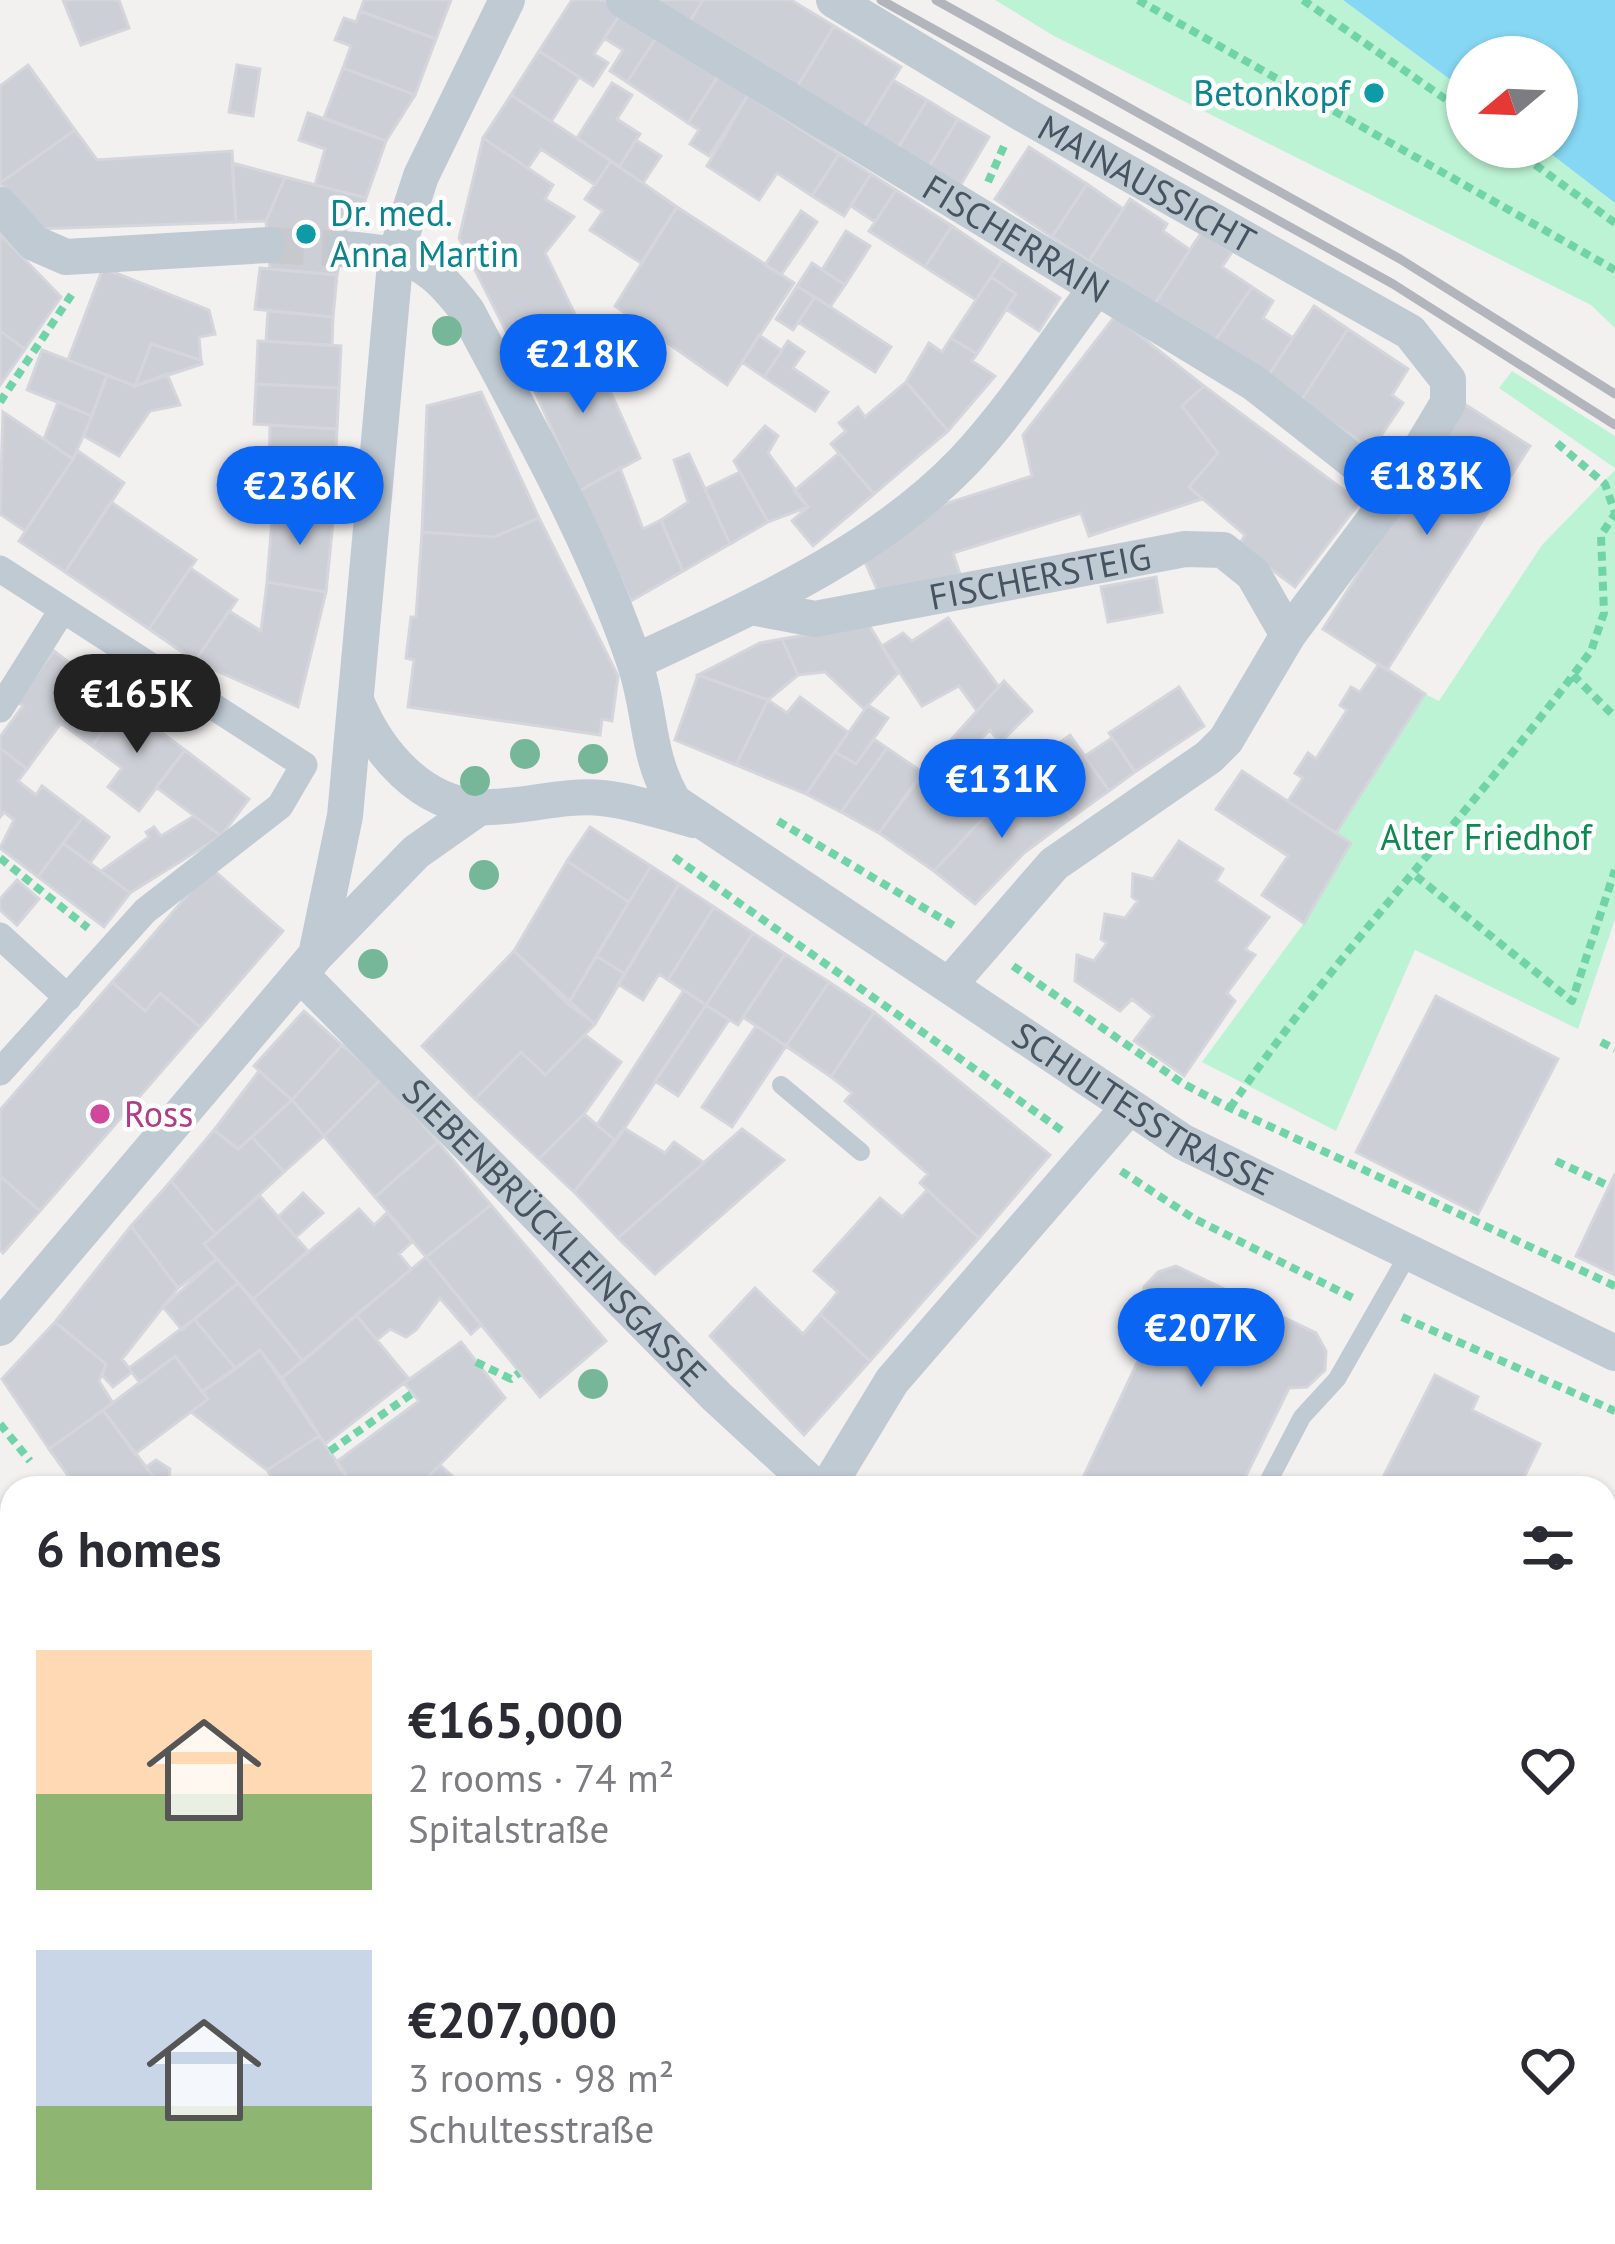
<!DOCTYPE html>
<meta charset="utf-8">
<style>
:root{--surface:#fff;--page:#f7f7f7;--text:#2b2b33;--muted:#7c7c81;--accent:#0a65f3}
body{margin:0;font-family:"PT Sans",sans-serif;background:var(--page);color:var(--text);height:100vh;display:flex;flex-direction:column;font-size:45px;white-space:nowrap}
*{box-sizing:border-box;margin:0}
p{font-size:39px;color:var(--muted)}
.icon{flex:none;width:66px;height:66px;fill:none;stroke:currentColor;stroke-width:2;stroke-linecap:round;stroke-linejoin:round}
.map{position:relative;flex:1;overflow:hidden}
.panel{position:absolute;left:0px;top:1476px;width:1617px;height:768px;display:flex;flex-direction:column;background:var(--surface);border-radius:36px 36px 0 0;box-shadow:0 3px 9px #0004}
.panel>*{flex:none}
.needle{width:78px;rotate:251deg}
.buttons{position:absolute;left:1446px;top:36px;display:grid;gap:24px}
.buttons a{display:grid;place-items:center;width:132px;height:132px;border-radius:50%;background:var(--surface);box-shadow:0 3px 9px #0004;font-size:60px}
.price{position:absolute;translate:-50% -102px;padding:0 27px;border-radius:42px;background:var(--accent);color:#fff;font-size:39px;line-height:78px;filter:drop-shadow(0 3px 6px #0008)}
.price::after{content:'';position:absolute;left:50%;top:72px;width:36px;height:27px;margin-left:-18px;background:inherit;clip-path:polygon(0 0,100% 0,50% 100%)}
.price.active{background:#222;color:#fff}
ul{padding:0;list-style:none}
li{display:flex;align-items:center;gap:36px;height:300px;padding:0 36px}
li span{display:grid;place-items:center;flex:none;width:336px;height:240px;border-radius:0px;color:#555}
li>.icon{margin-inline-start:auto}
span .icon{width:144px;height:144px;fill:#fffc;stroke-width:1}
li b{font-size:51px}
h2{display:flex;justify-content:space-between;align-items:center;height:144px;padding:0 36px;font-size:51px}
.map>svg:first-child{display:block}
.green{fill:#bcf3d4}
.water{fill:#86d7f3}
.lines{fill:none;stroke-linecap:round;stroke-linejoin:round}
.stream{stroke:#86d7f3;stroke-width:12}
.building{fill:#cccfd6;stroke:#d4d6dc;stroke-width:3}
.minor-tunnel{stroke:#c8c9cc;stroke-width:36;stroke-dasharray:36 18;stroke-linecap:butt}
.path{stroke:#71d4a8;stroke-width:8;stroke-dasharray:9 6;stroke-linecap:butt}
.service{stroke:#c0cad3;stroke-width:18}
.pedestrian{stroke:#c0cad3;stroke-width:27}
.minor{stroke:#c0cad3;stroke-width:36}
.rail{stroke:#b2b5bb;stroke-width:9}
.tree{fill:#76b799}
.culture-dot{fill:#0f9aa8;stroke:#fff;stroke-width:4.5}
.hotel-dot{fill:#d1479c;stroke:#fff;stroke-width:4.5}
.labels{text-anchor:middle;stroke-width:9;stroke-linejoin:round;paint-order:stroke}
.culture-label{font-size:36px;fill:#0d838f;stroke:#fff;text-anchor:end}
.street-label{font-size:36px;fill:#465360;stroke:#fff}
.park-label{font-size:36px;fill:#108852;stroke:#fff}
.hotel-label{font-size:36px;fill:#b23c85;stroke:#fff;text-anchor:start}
</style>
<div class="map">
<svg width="1615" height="2244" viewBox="0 0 1615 2244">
<rect width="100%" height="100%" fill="#f3f0f0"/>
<!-- green -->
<path class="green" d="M995 0H1343L1467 92V147H1542L1615 203V328L1591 305 1054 36Z
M1512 371 1615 436V468L1499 388Z
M1615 470V919L1578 1029 1415 950 1336 1131 1202 1062 1304 923 1351 844 1336 833 1425 694 1439 701 1542 545Z"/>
<!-- water -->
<path class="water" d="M1343 0H1615V203L1542 147H1557V57H1467V92Z"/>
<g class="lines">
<!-- stream -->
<path class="stream" d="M844 2232 855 2239"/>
</g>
<!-- building -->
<path class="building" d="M63 0H119L129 28 81 45Z
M364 0H451L436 39 360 11Z
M572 0H604L622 12 594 54 608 63 593 86 539 51Z
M655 0H703L690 21Z
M703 0H791L834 26 797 87 690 21Z
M360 11 436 39 415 95 343 68 351 46 335 40 344 18 356 22Z
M622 12 658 35 627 82 610 71 623 50 604 38Z
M834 26 901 67 864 127 797 87Z
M658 35 719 75 688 123 627 82Z
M539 51 579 77 551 122 511 95Z
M28 65 75 130 0 183V86Z
M237 65 260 69 253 116 229 112Z
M343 68 415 95 386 141 324 118Z
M719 75 748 95 709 156 690 144 699 130 688 123Z
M893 80 927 100 898 148 864 127Z
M612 83 632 95 617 119 640 134 619 167 577 138Z
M511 95 611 161 595 185 541 149 528 168 483 138Z
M748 95 839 154 812 196 777 173 759 200 707 166Z
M927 100 958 119 929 167 898 148Z
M308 113 386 141 366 198 315 185 325 149 299 140Z
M958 119 989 137 960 186 929 167Z
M75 130 97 160 232 151 236 222 36 229 0 183Z
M483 138 553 185 545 199 574 217 545 253 589 343 526 371 459 238Z
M636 140 661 156 643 183 619 167Z
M1029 147 1087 184 1052 237 995 199Z
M839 154 871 174 844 216 812 196Z
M611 161 677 207 641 263 590 230 603 211 585 199Z
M232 163 285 177 266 221 236 222Z
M871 174 896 190 875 222 851 206Z
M285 177 366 198 359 223 348 220 337 275 270 269 266 221Z
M1087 184 1123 209 1089 261 1052 237Z
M896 190 952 226 925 267 869 231Z
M1130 199 1167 224 1163 231 1190 250 1154 305 1089 261Z
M677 207 794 283 727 385 615 306Z
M801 211 817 222 781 275 765 265Z
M952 226 1002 260 976 300 925 267Z
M846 231 870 246 845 285 822 270Z
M1201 233 1232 252 1222 267 1252 287 1213 344 1154 305Z
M0 234 61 297 25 349 0 331Z
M1002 260 1060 298 1039 331 1006 309 1016 294 991 277Z
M812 263 845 285 830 307 797 286Z
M103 268 209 310 215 334 199 337 201 360 151 344 135 386 68 360Z
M260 268 337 275 333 317 255 309Z
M991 277 1016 294 977 354 951 338Z
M797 286 815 297 793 330 776 319Z
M1252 287 1273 301 1263 318 1293 338 1266 379 1213 344Z
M815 297 891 347 875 372 798 322Z
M1314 306 1348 329 1300 402 1266 379Z
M268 311 333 317 332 345 266 341Z
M1115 316 1204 386 1182 406 1218 453 1189 487 1202 499 1089 536 1081 513 953 553 960 574 881 598 861 553 938 506 1032 476 1023 435Z
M1348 329 1408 369 1392 395 1403 403 1372 449 1300 402Z
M0 331 25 349 0 385Z
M759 335 782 351 764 377 742 362Z
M951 338 977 354 972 361 995 376 948 431 906 382 929 343 942 352Z
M258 341 341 346 339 388 256 384Z
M788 341 804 352 793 368 828 392 815 411 764 377Z
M589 343 640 458 579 491 526 371Z
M151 344 201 360 202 364 135 386Z
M42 350 107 375 92 416 27 390Z
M167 374 180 405 150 411 119 456 84 436 107 375 135 386Z
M906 382 948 431 874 494 831 444 846 431 839 423 858 407 865 417Z
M256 384 339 388 337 429 254 424Z
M1204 386 1360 502 1295 587 1239 545 1245 535 1189 487 1218 453 1182 406Z
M481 392 539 518 494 537 422 532 427 406Z
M58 402 92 416 73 459 44 439Z
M1466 405 1530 446 1387 670 1323 629Z
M3 412 73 459 25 531 0 514Z
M270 425 337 429 335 471 269 468Z
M765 426 778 436 768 453 808 507 768 522 734 461Z
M78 451 124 483 65 572 19 541Z
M839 453 874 494 813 546 792 521 808 507 794 491Z
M689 454 730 544 683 571 661 520 688 502 674 460Z
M269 468 336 471 334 511 267 508Z
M620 468 643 529 661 520 683 571 631 601 579 491Z
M740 472 768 522 730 544 705 489Z
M111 502 196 560 149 629 65 572Z
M273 508 334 511 326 592 267 582Z
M539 518 618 676 612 721 602 719 600 735 408 707 414 660 406 658 411 617H416L422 532 494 537Z
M190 568 237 600 195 661 149 629Z
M1156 577 1162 612 1108 622 1101 587Z
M267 582 326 592 298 707 195 661 229 611 261 631Z
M948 618 999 687 977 711 959 686 922 706 882 646 903 633 912 641Z
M869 625 898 673 864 709 825 672 798 675 782 639Z
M782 639 798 675 768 700 698 675 760 643Z
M54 651 123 704 92 746 61 723 27 769 0 748V737L23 706 16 701Z
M1379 664 1425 694 1336 833 1288 801 1303 778 1295 773 1308 753 1316 759 1347 710 1340 705 1351 687 1360 692Z
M698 675 768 700 736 765 675 740Z
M1004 681 1032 711 1000 743 990 730 946 772 933 760Z
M1179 687 1204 726 1135 772 1109 733Z
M800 697 848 732 806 794 736 765 768 700 787 713Z
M123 704 185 750 139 811 108 787 122 768 92 746Z
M868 705 888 718 856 764 835 752Z
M1070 735 1109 791 1071 818 1030 764Z
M1112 738 1135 772 1109 791 1085 756Z
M874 739 887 748 841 812 806 794 835 752 856 764Z
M0 748 27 769 18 781 36 795 42 786 83 817 38 877 0 848 14 820 4 812 0 817Z
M887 748 922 772 879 833 841 812Z
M185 750 249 799 221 836 156 787Z
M1020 750 1044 782 989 812 968 792Z
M933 760 989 812 934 871 879 833Z
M1242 771 1351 843 1304 923 1262 895 1288 856 1216 809Z
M1044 782 1071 818 1024 853 975 904 934 871 989 812Z
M194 816 221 836 130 893 101 871 149 837 146 832 154 827 161 836Z
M83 817 109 837 90 863 63 843Z
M590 827 651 866 629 902 567 861Z
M1179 841 1223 869 1216 881 1269 917 1245 949 1255 955 1227 993 1235 1001 1184 1076 1134 1041 1153 1016 1132 999 1120 1011 1075 981 1077 955 1094 961 1107 943 1101 939 1105 914 1125 918 1138 901 1132 897 1133 874 1153 879Z
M63 843 130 893 104 927 38 877Z
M567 861 629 902 568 1004 514 951Z
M651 866 679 884 625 974 596 956Z
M211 868 283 931 200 1027 160 993 145 1011 112 982Z
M17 880 39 899 17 925 0 910V899Z
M679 884 714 907 668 980 659 974 643 1000 618 984Z
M714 907 753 933 706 1005 668 980Z
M753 933 785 954 738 1025 706 1005Z
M514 951 595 1024 545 1075 521 1052 475 1099 422 1046Z
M785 954 829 982 786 1046 743 1017Z
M596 956 625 974 595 1024 568 1004Z
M112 982 145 1011 160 993 200 1027 40 1211 0 1176V1110Z
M829 982 874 1012 831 1077 786 1046Z
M684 990 706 1005 616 1141 597 1125Z
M1436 996 1558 1059 1478 1214 1356 1152Z
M706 1005 729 1020 678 1096 655 1081Z
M304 1011 342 1045 292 1100 254 1066Z
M874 1012 1050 1155 979 1238 920 1183 928 1174 845 1101 852 1093 831 1077Z
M756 1026 786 1046 732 1127 702 1107Z
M585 1035 621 1062 584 1114 539 1159 475 1099 521 1052 545 1075Z
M342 1045 382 1078 324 1136 292 1100Z
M259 1071 292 1100 238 1149 214 1130Z
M382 1078 438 1142 375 1197 324 1136Z
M292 1100 324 1136 284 1172 252 1137Z
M584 1114 616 1141 574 1192 539 1159Z
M624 1128 665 1153 674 1142 704 1163 618 1238 574 1192Z
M742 1129 784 1160 655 1274 618 1238Z
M214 1130 238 1149 252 1137 284 1172 216 1234 171 1181Z
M438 1142 491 1205 426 1257 375 1197Z
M1615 1174V1275L1576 1256Z
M0 1176 40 1211 3 1253 0 1250Z
M171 1181 216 1234 204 1244 217 1259 178 1288 131 1226Z
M927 1190 979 1238 870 1361 820 1314 838 1292 814 1271 880 1198 902 1217Z
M303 1193 323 1213 296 1237 278 1217Z
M260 1196 308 1251 253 1299 204 1244Z
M491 1205 606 1341 540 1397 426 1257Z
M359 1209 374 1225 387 1213 412 1242 399 1254 411 1269 303 1361 253 1299Z
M131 1226 178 1288 122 1359 132 1372 113 1387 102 1375 106 1364 55 1322Z
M426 1257 481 1325 471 1334 440 1298 416 1330 406 1337 390 1329 377 1340 356 1315Z
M217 1259 238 1283 182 1330 163 1307Z
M1176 1266 1316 1333 1326 1351 1325 1370 1307 1387 1289 1388 1240 1488H1038L1065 1478 1081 1482 1156 1323 1142 1305 1144 1287 1158 1272Z
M238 1283 303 1361 282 1378 260 1350 236 1369 194 1319Z
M755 1288 803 1334 820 1314 870 1361 804 1435 710 1336Z
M356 1315 409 1379 325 1444 282 1378Z
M194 1319 236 1369 202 1392 175 1356 140 1383 129 1368Z
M55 1322 106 1364 99 1381 113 1403 49 1449 2 1379Z
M461 1342 505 1398 417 1488H355L336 1462 419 1401 404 1383Z
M260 1350 319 1436 267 1470 191 1412 208 1399 202 1392Z
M175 1356 208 1399 135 1454 103 1410Z
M1435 1375 1478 1397 1472 1410 1540 1444 1519 1488H1400L1382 1479Z
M103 1410 146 1467 161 1488H77L49 1449Z
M319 1436 355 1488H278L267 1470Z
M156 1460 170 1469 169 1478 159 1485 146 1467Z
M440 1465 461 1484 458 1488H417Z
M0 1595 12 1602V1703L0 1710Z
M1605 1661 1615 1667V1718L1605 1712Z
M1605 1712 1615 1718V1759L1605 1776Z
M10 1835 12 1836V1890L0 1885V1859Z
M0 1885 12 1890V1971L0 1966Z
M0 1966 12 1971V2018L0 2013Z
M1612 2139 1615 2244H1575L1582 2232H1605V2152Z
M0 2155 12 2169V2227L0 2216Z
M8 2224 12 2232 36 2244H0Z
M103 2232H171L165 2244H97Z
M415 2232H475L470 2244H440Z
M552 2232H599L612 2241 547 2244Z
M599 2232H672L664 2244H628L616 2235 612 2241Z
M672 2232H708L726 2244H664Z
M1003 2232H1066L1059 2244H1025Z
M1066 2232H1333L1326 2244H1059Z"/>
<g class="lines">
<!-- minor-tunnel -->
<path class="minor-tunnel" d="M268 245 343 249"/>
<!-- path -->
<path class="path" d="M1138 0 1615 270
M1303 0 1467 114
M1511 147 1615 223
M988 182 1004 146
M0 402 74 291
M1557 443 1605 484 1615 513
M1573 675 1615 717
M778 821 956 927
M674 857 1064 1132
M0 858 88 928
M1416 876 1572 1001 1615 870
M1013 966 1182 1083 1230 1108 1615 1286
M1601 1042 1615 1049
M1230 1108C1339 948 1476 808 1591 651L1604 613 1601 535 1615 514
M1556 1161 1609 1186
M1121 1171 1193 1218 1355 1299
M1402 1317 1615 1411
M476 1362 511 1379 519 1373
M0 1424 30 1461
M330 1451 413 1393
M276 1488 278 1487
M1605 1865 1615 1851
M1605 2047 1615 2035
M967 2232 987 2244
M1349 2244 1356 2232
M1479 2244 1487 2232"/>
<!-- service -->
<path class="service" d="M781 1085 861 1152
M1265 1488 1302 1417 1337 1379 1409 1253"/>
<!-- pedestrian -->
<path class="pedestrian" d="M0 569 304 765 280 806 145 911 0 1072
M0 709 61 612
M0 936 68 998
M0 1543 12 1556
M0 1762 12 1750"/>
<!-- minor -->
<g class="minor">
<path id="s1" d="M624 0 1254 383 1394 493"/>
<path id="s2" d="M834 0 1023 114 1410 332 1448 380V403L1394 493 1288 635 1226 740 1209 757 1054 864 949 985"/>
<path d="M0 205 34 243 66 257 268 245"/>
<path id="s3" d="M343 249C407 254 427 258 467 311 526 423 593 540 634 661 652 712 645 753 674 802L1183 1142 1615 1353"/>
<path id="s4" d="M751 607 815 619 1185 549 1223 550 1253 574 1288 635"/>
<path d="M635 662C747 609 875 554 963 462 1012 410 1053 345 1097 287"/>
<path d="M357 703C378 753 421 804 480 807 520 809 561 794 602 798 632 801 664 812 694 820"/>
<path d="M319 952 416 852 480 807"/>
<path id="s5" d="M300 974 717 1397 816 1488"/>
<path d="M0 1328 316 955 345 816 396 253 421 176 507 0"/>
<path d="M827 1488 892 1381 1129 1107"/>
<path d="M1605 1975 1615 1961"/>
<path d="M781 2232 797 2244"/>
<path d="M908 2232 927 2244"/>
<path d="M499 2244 506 2232"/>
<path d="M1422 2244 1429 2232"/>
</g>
<!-- rail -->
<path class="rail" d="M881 0 1393 284 1615 425
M936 0 1400 259 1615 394"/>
</g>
<!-- trees -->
<g class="tree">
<circle cx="447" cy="331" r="15"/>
<circle cx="525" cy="754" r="15"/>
<circle cx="593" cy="759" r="15"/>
<circle cx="475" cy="781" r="15"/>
<circle cx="484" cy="875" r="15"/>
<circle cx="373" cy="964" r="15"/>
<circle cx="593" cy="1384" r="15"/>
</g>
<!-- markers -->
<g class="culture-dot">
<circle cx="1374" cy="93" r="12"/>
<circle cx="306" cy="234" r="12"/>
</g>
<circle class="hotel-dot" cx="100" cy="1114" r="12"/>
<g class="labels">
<!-- culture labels -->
<g class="culture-label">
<text x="1350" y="106">Betonkopf</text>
<text x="330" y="226" text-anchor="start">Dr. med.<tspan x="330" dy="41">Anna Martin</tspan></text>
</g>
<!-- street labels -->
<g class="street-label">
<text dy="13" stroke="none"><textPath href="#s2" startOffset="363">MAINAUSSICHT</textPath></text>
<text dy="13" stroke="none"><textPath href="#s1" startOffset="459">FISCHERRAIN</textPath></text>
<text dy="13" stroke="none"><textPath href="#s4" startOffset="294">FISCHERSTEIG</textPath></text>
<text dy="13" stroke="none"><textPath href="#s3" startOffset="1242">SCHULTESSTRASSE</textPath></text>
<text dy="13" stroke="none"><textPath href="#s5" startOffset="363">SIEBENBRÜCKLEINSGASSE</textPath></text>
</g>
<!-- park labels -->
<g class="park-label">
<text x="1486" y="850">Alter Friedhof</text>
</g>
<!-- hotel labels -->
<g class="hotel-label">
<text x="124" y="1127">Ross</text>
</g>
</g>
</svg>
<div class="buttons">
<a><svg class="needle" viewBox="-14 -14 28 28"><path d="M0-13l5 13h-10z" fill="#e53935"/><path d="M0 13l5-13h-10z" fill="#7c7c81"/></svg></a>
</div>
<b class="price" style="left:583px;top:416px">€218K</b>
<b class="price" style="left:1427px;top:538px">€183K</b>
<b class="price" style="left:300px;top:548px">€236K</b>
<b class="price active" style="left:137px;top:756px">€165K</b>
<b class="price" style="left:1002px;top:841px">€131K</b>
<b class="price" style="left:1201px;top:1390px">€207K</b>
<section class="panel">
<h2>6 homes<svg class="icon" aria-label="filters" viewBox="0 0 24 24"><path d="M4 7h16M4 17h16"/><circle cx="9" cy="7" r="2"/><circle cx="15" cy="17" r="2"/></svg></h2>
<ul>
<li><span style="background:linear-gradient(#ffd9b3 60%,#8fb573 0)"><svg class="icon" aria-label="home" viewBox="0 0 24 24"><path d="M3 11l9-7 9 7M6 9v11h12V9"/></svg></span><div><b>€165,000</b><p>2 rooms · 74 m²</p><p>Spitalstraße</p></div><svg class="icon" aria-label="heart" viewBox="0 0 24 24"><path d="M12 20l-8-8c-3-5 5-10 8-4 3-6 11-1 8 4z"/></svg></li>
<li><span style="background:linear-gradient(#c9d6e8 65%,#8fb573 0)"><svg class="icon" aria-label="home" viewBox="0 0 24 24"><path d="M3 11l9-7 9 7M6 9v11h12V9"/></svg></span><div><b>€207,000</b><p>3 rooms · 98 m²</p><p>Schultesstraße</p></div><svg class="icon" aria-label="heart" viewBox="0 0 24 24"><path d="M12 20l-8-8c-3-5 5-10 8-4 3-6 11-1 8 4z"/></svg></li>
</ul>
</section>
</div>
